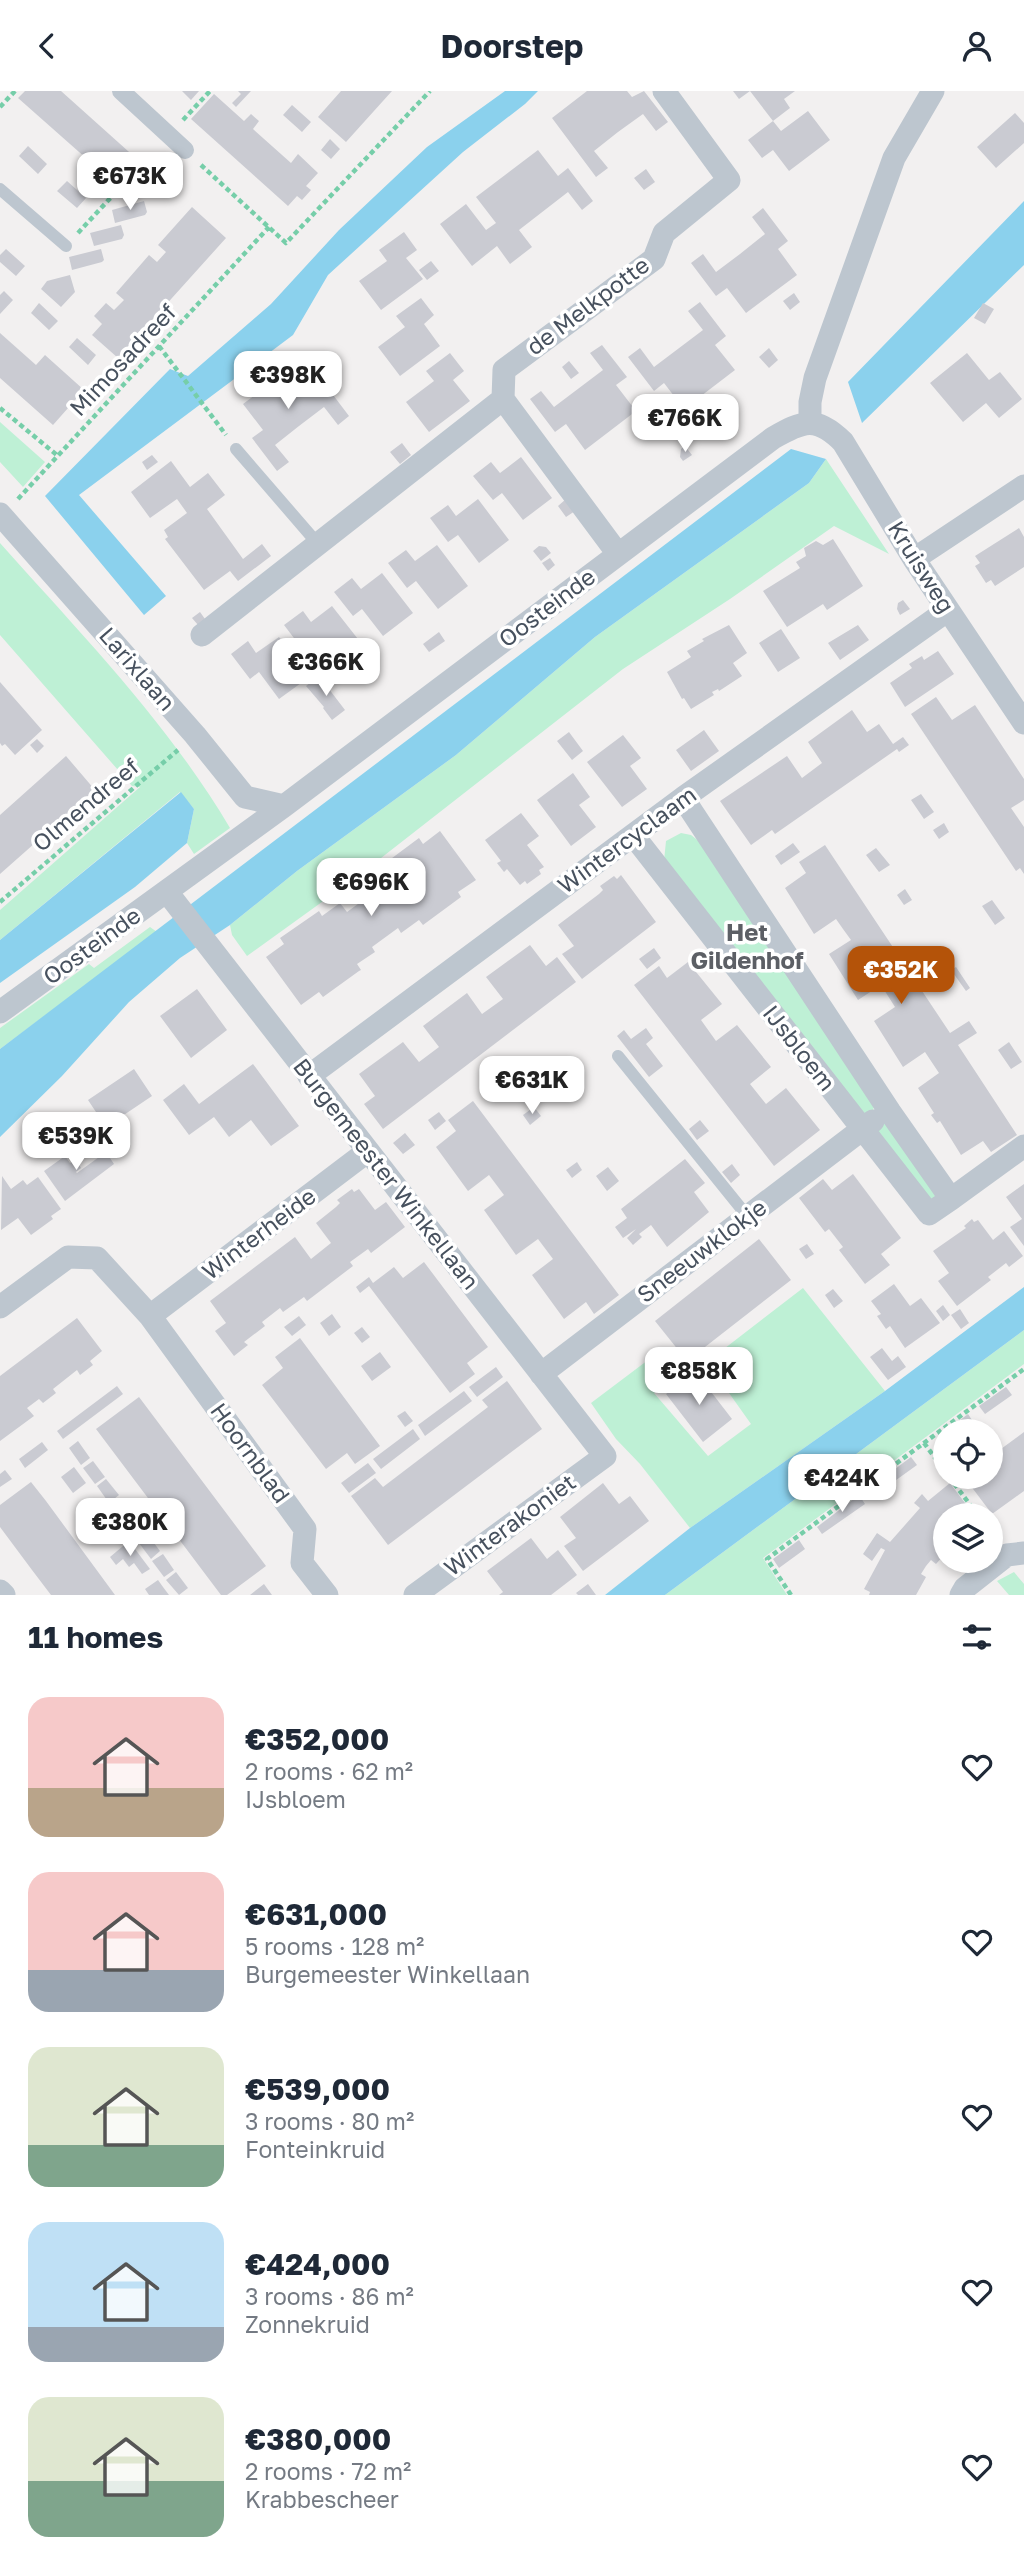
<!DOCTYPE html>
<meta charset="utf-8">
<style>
:root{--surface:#fff;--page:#f6f6f7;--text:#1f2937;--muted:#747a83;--accent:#b45309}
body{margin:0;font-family:"Golos Text",sans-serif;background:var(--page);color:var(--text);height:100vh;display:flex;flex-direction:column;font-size:26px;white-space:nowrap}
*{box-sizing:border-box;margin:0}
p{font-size:23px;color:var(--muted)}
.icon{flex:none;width:38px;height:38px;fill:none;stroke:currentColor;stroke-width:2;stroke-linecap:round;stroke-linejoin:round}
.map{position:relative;height:1504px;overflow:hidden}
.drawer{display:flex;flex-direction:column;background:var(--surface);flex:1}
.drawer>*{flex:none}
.controls{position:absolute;left:933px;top:1328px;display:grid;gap:14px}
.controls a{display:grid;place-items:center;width:70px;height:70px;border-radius:50%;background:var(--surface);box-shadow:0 4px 10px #0003;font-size:35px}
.price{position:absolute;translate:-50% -60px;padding:0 16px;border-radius:14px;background:#fff;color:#222;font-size:23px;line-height:46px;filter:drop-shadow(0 2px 4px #0008)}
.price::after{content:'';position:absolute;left:50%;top:42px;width:21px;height:16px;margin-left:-10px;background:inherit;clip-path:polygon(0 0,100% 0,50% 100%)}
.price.selected{background:var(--accent);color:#fff}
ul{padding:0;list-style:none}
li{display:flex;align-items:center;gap:21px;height:175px;padding:0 28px}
li span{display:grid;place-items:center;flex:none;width:196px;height:140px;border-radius:21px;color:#555}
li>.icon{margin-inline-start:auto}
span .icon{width:84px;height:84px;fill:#fffc;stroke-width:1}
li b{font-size:30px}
h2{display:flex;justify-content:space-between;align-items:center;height:84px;padding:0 28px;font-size:30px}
header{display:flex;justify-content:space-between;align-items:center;height:91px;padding:0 28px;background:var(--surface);font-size:32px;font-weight:700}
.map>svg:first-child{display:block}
.green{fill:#bef0d5}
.water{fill:#8bd1ed}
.building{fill:#cacbd2}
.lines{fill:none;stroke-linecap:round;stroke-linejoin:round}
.path{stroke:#76cea9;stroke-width:4.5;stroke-dasharray:5 3.5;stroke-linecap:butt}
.service{stroke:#bdc6cf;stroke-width:12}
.pedestrian{stroke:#bdc6cf;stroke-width:18}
.minor{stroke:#bdc6cf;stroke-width:23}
.labels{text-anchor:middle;stroke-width:7;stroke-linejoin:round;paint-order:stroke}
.street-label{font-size:23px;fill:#47515e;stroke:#fff}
.neighbourhood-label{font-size:24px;font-weight:bold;fill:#5c5f65;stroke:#fff}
</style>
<header><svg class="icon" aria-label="back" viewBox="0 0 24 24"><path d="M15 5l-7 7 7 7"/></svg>Doorstep<svg class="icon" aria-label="person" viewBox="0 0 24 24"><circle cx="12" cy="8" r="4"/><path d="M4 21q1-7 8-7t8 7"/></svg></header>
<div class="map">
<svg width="1024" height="1504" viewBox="0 0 1024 1504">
<rect width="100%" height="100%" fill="#f2f0f0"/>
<!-- green -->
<path class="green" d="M0 331 45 371 23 396 0 371Z
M826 368 889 463 834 435 730 508 623 578 358 785 247 865 232 844 230 834 297 780 456 664 595 546 809 392Z
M0 452C81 543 168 632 230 737L194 763 187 752 194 718 180 701 0 849V819L140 696 132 695 0 544Z
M681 742 691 744 700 751 874 1016 872 1022 866 1023 860 1020 664 770 666 750Z
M150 836 157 841 0 958V937L89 873 94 877Z
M884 1032 891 1035 938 1101 933 1115 875 1038Z
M803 1197 885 1300 690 1437 640 1373 616 1348 591 1312 664 1257 682 1280 654 1302 708 1365 751 1333 707 1271Z
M1024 1239V1273L763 1467 787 1504H665Z
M1014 1481 1024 1493V1504H1009L997 1490Z"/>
<!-- water -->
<path class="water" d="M505 0H538L525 13 463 61 328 184 293 244 79 404 166 505 144 524 45 405 170 278 188 285 271 213 339 139 427 56Z
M1024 110V174L862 332 848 291Z
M791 358 826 368 809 392 595 546 456 664 297 780 230 834 180 867 129 911 62 985 0 1046V958Z
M181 701 194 718 187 752 135 796 0 892V849Z
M1024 1196V1239L665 1504H605L690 1437 885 1300Z"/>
<!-- building -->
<path class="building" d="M25 0H61L138 69 116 94 104 84 101 88 92 80 96 76 18 7Z
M182 0H199L191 9Z
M238 0H251L236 16 232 12 241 3Z
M341 0H392L346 51 318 26Z
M587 0H627L632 6 644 0 668 31 656 40 643 23 618 41 594 60 608 77 596 86 552 27Z
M733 0H795L784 8 790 17 773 30 781 40 808 20 830 49 789 80 773 59 762 67 748 49 773 30 750 0 739 8Z
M214 3 244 30 251 23 259 30 253 38 291 72 298 63 318 82 306 95 311 99 302 109 297 105 288 115 191 28Z
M292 14 311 31 302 41 283 24Z
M1015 22 1024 32V52L996 77 977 56Z
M330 48 340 58 331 68 321 59Z
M28 55 47 73 38 83 19 65Z
M538 59 558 85 568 77 593 110 582 119 568 101 519 139 532 156 510 173 497 155 472 175 440 133 466 113 486 139 496 132 476 106Z
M148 78 169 96 166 99 137 108 133 95Z
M646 78 655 91 644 99 634 87Z
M67 90 86 107 77 117 57 100Z
M144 110 147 121 145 124 115 132 112 119Z
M192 116 226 147 118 267 92 244 102 233 94 225 106 212 114 219 124 209 116 202 149 164 157 171 166 161 158 154Z
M763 117 788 150 778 158 797 184 746 222 727 197 716 205 691 172 703 163 716 181 740 163 765 143 752 126Z
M121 134 124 144 122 148 94 155 90 142Z
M404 141 417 159 406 167 423 188 381 219 359 190 387 170 379 159Z
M6 158 25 175 16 185 0 171V164Z
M101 158 104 169 102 171 72 179 69 166Z
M431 170 439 180 427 189 419 179Z
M70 184 75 201 61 216 41 198 47 190Z
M4 200 13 209 0 223V204Z
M794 202 800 211 790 219 783 210Z
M421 207 434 224 424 233 440 255 400 285 378 256 405 236 396 225Z
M700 211 726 245 715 254 735 279 684 318 664 292 654 300 628 266 640 257 654 276 703 239 688 220Z
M39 212 58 230 49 239 31 222Z
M983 212 994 218 985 233 974 227Z
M0 242 36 274 45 264 84 299 53 334 0 287Z
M77 247 96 264 88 274 69 256Z
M602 254 627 286 616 294 636 320 585 359 566 333 555 341 530 308 541 300 554 316 603 279 590 262Z
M769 257 778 269 769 277 759 266Z
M450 262 464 280 453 289 470 310 429 341 406 311 434 290 426 280Z
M967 262 989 289 1000 281 1022 308 999 327 986 312 963 331 930 292Z
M569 270 579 282 571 288 562 276Z
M252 274 261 286 249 294 240 283Z
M294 275 313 301 324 292 349 325 338 334 324 316 299 335 275 354 289 371 277 380 252 347 263 339 243 313Z
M402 352 411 364 400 373 390 361Z
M685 355 692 364 683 370 680 366 681 358Z
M152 364 158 371 147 379 142 371Z
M521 366 552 407 523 429 502 402 493 409 473 385 491 371 500 382Z
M171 370 190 396 208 382 225 404 207 418 243 468 262 453 271 465 238 490 230 480 204 499 165 448 168 446 164 439 187 422 177 408 150 427 131 401Z
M478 408 509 449 479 472 458 444 448 451 430 427 448 414 456 425Z
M566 408 575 420 566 426 558 415Z
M1019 437 1024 446V476L995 495 991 489 986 492 975 475 980 472 975 465Z
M833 448 863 495 827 519 823 513 787 536 763 500 800 477 796 471 806 465 804 457 816 450 823 454Z
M437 454 468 495 438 518 416 490 407 497 388 472 406 459 415 470Z
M539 455 546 456 551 462 541 470 533 460Z
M550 467 555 474 548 480 542 472Z
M382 482 413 522 383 545 362 518 353 525 334 501 352 487 361 498Z
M903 509 910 518 900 524 897 518 898 512Z
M332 515 365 557 335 580 313 551 303 559 284 534 303 520 311 531Z
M200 521 205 528 198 534 192 527Z
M729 534 747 562 733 572 742 585 719 600 718 598 712 601 714 604 691 618 684 607 682 608 667 581 691 566 687 560 704 550 702 548Z
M858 534 869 549 840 569 828 552Z
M781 538 800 567 778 581 759 552Z
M439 541 445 550 429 561 423 553Z
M279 546 308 587 279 608 259 581 250 588 231 563 248 550 256 562Z
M938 560 954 583 905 616 890 592 912 577 909 573 922 565 924 569Z
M319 585 345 619 332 629 323 617 324 616 306 595Z
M0 591 42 639 15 664 5 653 2 655 0 652Z
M936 606 952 629 975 614 1024 688V709L1011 717 1024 736V783L1020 777 1016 780 911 623Z
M852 619 867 641 879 633 893 653 903 646 909 654 899 661 897 658 775 743 772 739 751 754 720 710 787 665 802 687 822 672 808 651Z
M704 639 719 660 691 680 676 659Z
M569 641 583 660 572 669 557 650Z
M623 644 641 667 630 675 647 698 622 716 587 671Z
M37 648 44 655 37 662 30 654Z
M66 665 95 699 0 783V724Z
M573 682 590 706 579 714 596 736 571 755 537 709Z
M921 703 934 721 924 728 911 709Z
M521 722 539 745 527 754 544 776 539 779 541 783 527 793 525 790 520 794 507 778 504 781 497 772 501 770 485 749Z
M944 732 949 741 939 748 933 739Z
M440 740 476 789 458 801 461 806 423 834 419 829 401 842 398 837 372 856 375 861 357 873 361 879 359 880 323 906 319 901 301 914 266 866 284 853 280 847 319 820 322 825 340 812 347 821 373 802 366 793 384 780 380 776 419 747 423 753Z
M793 752 800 761 781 774 775 765Z
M825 754 950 942 969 930 977 942 958 954 1017 1044 991 1061 983 1050 961 1064 940 1030 937 1032 931 1024 934 1022 918 997 939 982 925 961 903 976 874 930 895 916 881 894 858 909 829 863 851 849 843 838 836 828 814 843 785 797 806 782 799 771Z
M876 757 890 774 879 781 866 764Z
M621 784 656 831 582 888 562 863 574 855 558 834 599 803 603 799 600 795 614 785 617 788Z
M905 798 912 809 904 814 897 804Z
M992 809 1005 827 995 834 982 815Z
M530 854 546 875 557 866 576 891 383 1038 364 1013 375 1005 359 983 403 951 419 971 439 956 423 935 467 902 482 923 503 908 486 886Z
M654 857 661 867 647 878 639 868Z
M688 871 722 913 701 929 716 950 737 934 771 976 750 993 766 1013 786 997 820 1039 774 1075 634 894 659 875 667 887Z
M956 876 970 897 966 900 951 879Z
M197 898 227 939 191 967 160 925Z
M646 937 653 947 646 953 663 975 649 986 617 945 624 939 631 948Z
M1009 951 1022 971 1011 978 998 959Z
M253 973 299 1035 271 1055 251 1029 229 1046 214 1026 189 1044 163 1009 184 993 199 1013Z
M134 978 152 1005 106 1036 88 1009Z
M509 983 518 995 507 1004 497 992Z
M473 1010 619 1204 594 1223 586 1211 564 1228 532 1184 553 1168 538 1148 516 1164 484 1119 504 1104 489 1084 468 1100 436 1056 456 1040 448 1029Z
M534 1016 541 1025 530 1034 523 1024Z
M439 1021 446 1030 435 1039 428 1029Z
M700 1029 709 1040 697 1049 689 1038Z
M405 1042 415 1054 403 1063 393 1052Z
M82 1053 88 1061 76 1069 81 1077 76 1081 77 1082 106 1061 114 1073 65 1110 44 1080 65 1065 70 1072 73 1070 68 1063Z
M685 1068 705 1092 694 1101 709 1121 667 1156 651 1134 639 1143 642 1146 633 1154 627 1147 636 1138 623 1147 615 1136 627 1127 621 1118Z
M577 1071 582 1079 572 1087 566 1079Z
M732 1073 740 1084 731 1092 722 1081Z
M608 1076 619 1090 607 1100 596 1085Z
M853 1083 901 1147 881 1163 890 1174 865 1193 839 1159 843 1156 829 1138 825 1141 799 1107 823 1088 832 1099Z
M2 1085 11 1098 23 1089 27 1094 38 1086 61 1118 51 1125 53 1128 31 1144 18 1127 1 1139Z
M1024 1093V1155L1010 1136 1022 1128 1006 1106Z
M352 1098 354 1101 359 1098 375 1119 386 1111 405 1136 371 1162 368 1158 350 1171 353 1175 307 1210 304 1206 283 1221 280 1217 262 1231 265 1235 244 1251 248 1254 234 1265 215 1240 226 1232 210 1210 295 1146 311 1168 331 1152 316 1132 336 1116 340 1112 337 1109Z
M972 1128 974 1131 978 1129 993 1149 1004 1140 1023 1165 1009 1176 1006 1172 988 1186 991 1189 957 1215 938 1190 949 1182 933 1160 966 1137 964 1135Z
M759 1148 791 1189 687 1270 655 1230Z
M807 1153 814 1163 806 1168 799 1158Z
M424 1171 488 1256 467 1272 475 1283 450 1302 369 1195 360 1202 356 1196 369 1186 373 1192 394 1176 403 1187Z
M894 1193 910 1215 921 1207 940 1232 905 1257 890 1235 886 1238 877 1225 881 1223 871 1210Z
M833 1198 843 1210 834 1217 825 1204Z
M943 1214 950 1224 943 1230 936 1220Z
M960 1218 969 1232 961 1238 951 1224Z
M332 1223 341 1236 329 1245 320 1232Z
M299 1225 306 1234 292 1245 284 1236Z
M77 1227 102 1260 90 1270 93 1274 80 1284 77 1279 53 1298 56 1302 43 1312 39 1308 27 1317 34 1325 0 1350V1285Z
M362 1236 370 1246 362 1252 354 1242Z
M300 1247 380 1355 355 1373 347 1362 326 1378 262 1294 283 1277 275 1266Z
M882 1257 892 1270 898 1265 906 1276 888 1289 870 1266Z
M380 1261 391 1276 372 1290 361 1275Z
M496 1276 503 1286 477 1306 469 1296Z
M695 1280 732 1328 703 1351 666 1303Z
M507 1290 542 1338 388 1454 351 1405 375 1387 383 1396 488 1316 482 1309Z
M117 1295 123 1303 63 1348 57 1340Z
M1006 1296 1012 1304 985 1323 979 1315Z
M464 1300 472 1310 425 1345 418 1334Z
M139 1306 266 1475 227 1504H221L96 1338Z
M405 1320 413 1330 405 1336 397 1325Z
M968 1323 974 1332 963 1340H945V1347L942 1343Z
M413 1338 420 1348 381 1378 373 1368Z
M1024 1341V1400L992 1423 964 1386H990V1366Z
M78 1350 90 1367 81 1374 69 1357Z
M42 1351 48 1359 25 1377 19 1368Z
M911 1366 917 1374 892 1392 887 1384Z
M93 1370 105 1386 95 1393 83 1377Z
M368 1372 376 1382 349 1402 341 1392Z
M74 1376 86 1392 73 1402 61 1386Z
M5 1379 12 1388 0 1396V1383Z
M106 1388 119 1404 109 1412 97 1395Z
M31 1391 46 1410 115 1504H51L32 1479 0 1436V1414Z
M603 1392 619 1413 630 1405 649 1430 583 1480 564 1455 576 1447 560 1426Z
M950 1392 974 1424H945V1463L936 1473 931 1469 926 1475 921 1483 926 1486 916 1504H869L870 1501 864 1498 885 1459 881 1457 872 1470 863 1463 877 1442 890 1451 920 1417 914 1412 922 1403 928 1410Z
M859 1404 865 1413 822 1443 817 1436Z
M121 1407 133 1423 123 1430 111 1414Z
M102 1413 122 1439 110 1449 89 1423Z
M134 1425 147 1442 137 1449 125 1433Z
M148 1444 160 1460 151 1468 139 1452Z
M531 1447 547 1468 558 1459 577 1484 551 1504H499L503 1501 487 1480Z
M799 1449 805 1458 779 1477 773 1468Z
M129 1450 150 1478 142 1483 134 1472 129 1476 123 1468 116 1474 110 1466Z
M163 1463 174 1479 164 1486 152 1470Z
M176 1481 188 1497 179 1504 166 1489Z
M158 1489 163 1496 169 1504H149L145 1498Z
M264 1493 272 1504H250Z
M588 1493 596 1504H578L576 1502Z"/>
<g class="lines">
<!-- path -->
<path class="path" d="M0 16 15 0
M183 29 210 0
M201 74 286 152 430 0
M78 142 153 61
M159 255 226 344
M0 317 58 365
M18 408 269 136
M0 811 178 659
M924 1352 945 1380
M949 1386 978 1424
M791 1504 767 1468 1024 1278"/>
<!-- service -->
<path class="service" d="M0 98 66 155
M236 358 318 453
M618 965 748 1126"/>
<!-- pedestrian -->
<path class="pedestrian" d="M121 0 185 59"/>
<!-- minor -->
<path class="minor" d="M810 332V311L815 287 894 67 933 0
M0 423 195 644 245 706 284 715
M618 463 503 308 504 279 654 168 664 142 729 89 664 0
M914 468 1024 395
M202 544 503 308
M633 744 929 1123 951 1108 890 1021 683 707
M167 801 605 1365 415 1504
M0 921 284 715 773 347C803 330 816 324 843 351L914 468 1024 632
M309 985 683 707 948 519
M951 1108 1024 1055
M0 1216 68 1166 97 1167 150 1225 305 1438 302 1472 327 1504
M150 1225 368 1060
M541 1283 873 1030
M0 1500 4 1504
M961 1504 965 1497 1007 1464 1024 1462"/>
</g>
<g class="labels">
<!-- street labels -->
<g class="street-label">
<text transform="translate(588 215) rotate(-37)" y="8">de Melkpotte</text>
<text transform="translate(123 269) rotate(-47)" y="8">Mimosadreef</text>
<text transform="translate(921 476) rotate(58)" y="8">Kruisweg</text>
<text transform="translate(547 517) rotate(-37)" y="8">Oosteinde</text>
<text transform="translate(137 578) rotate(49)" y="8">Larixlaan</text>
<text transform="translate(86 714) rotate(-40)" y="8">Olmendreef</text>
<text transform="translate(627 749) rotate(-36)" y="8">Wintercyclaam</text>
<text transform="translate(92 855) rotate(-36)" y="8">Oosteinde</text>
<text transform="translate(799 957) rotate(52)" y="8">IJsbloem</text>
<text transform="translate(386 1083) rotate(52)" y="8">Burgemeester Winkellaan</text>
<text transform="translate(259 1143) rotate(-37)" y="8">Winterheide</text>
<text transform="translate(702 1160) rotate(-37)" y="8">Sneeuwklokje</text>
<text transform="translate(250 1362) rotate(54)" y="8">Hoornblad</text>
<text transform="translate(510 1434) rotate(-36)" y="8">Winterakoniet</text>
</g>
<!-- neighbourhood labels -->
<g class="neighbourhood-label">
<text x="747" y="850">Het<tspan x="747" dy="28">Gildenhof</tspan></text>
</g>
</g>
</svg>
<div class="controls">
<a><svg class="icon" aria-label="locate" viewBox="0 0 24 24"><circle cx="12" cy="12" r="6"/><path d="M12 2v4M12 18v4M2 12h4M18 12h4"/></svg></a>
<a><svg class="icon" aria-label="layers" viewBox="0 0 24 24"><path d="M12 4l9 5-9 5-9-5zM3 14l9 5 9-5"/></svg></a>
</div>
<b class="price" style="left:130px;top:121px">€673K</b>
<b class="price" style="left:288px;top:320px">€398K</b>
<b class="price" style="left:685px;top:363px">€766K</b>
<b class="price" style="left:326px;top:607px">€366K</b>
<b class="price" style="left:371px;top:827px">€696K</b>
<b class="price selected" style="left:901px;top:915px">€352K</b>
<b class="price" style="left:532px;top:1025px">€631K</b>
<b class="price" style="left:76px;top:1081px">€539K</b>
<b class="price" style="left:699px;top:1316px">€858K</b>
<b class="price" style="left:842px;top:1423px">€424K</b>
<b class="price" style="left:130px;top:1467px">€380K</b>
</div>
<section class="drawer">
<h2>11 homes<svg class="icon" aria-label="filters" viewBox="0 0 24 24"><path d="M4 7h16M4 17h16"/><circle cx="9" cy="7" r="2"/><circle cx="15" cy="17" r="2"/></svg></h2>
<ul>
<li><span style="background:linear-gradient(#f6c9c9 65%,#b9a48a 0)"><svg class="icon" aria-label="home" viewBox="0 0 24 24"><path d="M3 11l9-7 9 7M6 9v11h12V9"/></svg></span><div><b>€352,000</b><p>2 rooms · 62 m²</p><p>IJsbloem</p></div><svg class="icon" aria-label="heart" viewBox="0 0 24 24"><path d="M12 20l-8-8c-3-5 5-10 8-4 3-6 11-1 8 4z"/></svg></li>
<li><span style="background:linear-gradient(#f6c9c9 70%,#9aa5b1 0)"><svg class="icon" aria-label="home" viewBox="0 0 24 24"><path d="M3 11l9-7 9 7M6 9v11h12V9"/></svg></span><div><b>€631,000</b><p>5 rooms · 128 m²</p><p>Burgemeester Winkellaan</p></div><svg class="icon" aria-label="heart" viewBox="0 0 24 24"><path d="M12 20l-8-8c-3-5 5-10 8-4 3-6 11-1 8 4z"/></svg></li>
<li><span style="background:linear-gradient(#dfe7d0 70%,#7fa58c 0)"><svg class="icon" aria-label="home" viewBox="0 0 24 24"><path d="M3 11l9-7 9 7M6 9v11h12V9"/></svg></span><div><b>€539,000</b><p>3 rooms · 80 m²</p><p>Fonteinkruid</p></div><svg class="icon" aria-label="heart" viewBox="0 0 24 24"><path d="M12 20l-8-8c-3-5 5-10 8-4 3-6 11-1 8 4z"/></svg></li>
<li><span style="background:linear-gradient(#bfe0f5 75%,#9aa5b1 0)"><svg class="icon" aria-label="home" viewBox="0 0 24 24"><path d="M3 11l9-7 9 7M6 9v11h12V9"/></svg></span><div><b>€424,000</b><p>3 rooms · 86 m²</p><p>Zonnekruid</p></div><svg class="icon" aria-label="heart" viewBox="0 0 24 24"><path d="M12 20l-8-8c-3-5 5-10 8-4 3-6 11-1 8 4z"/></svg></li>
<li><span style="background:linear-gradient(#dfe7d0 60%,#7fa58c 0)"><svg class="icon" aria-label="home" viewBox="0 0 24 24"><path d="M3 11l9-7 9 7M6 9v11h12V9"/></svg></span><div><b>€380,000</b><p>2 rooms · 72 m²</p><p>Krabbescheer</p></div><svg class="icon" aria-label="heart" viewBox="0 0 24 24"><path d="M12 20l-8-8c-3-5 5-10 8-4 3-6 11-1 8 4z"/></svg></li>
</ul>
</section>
